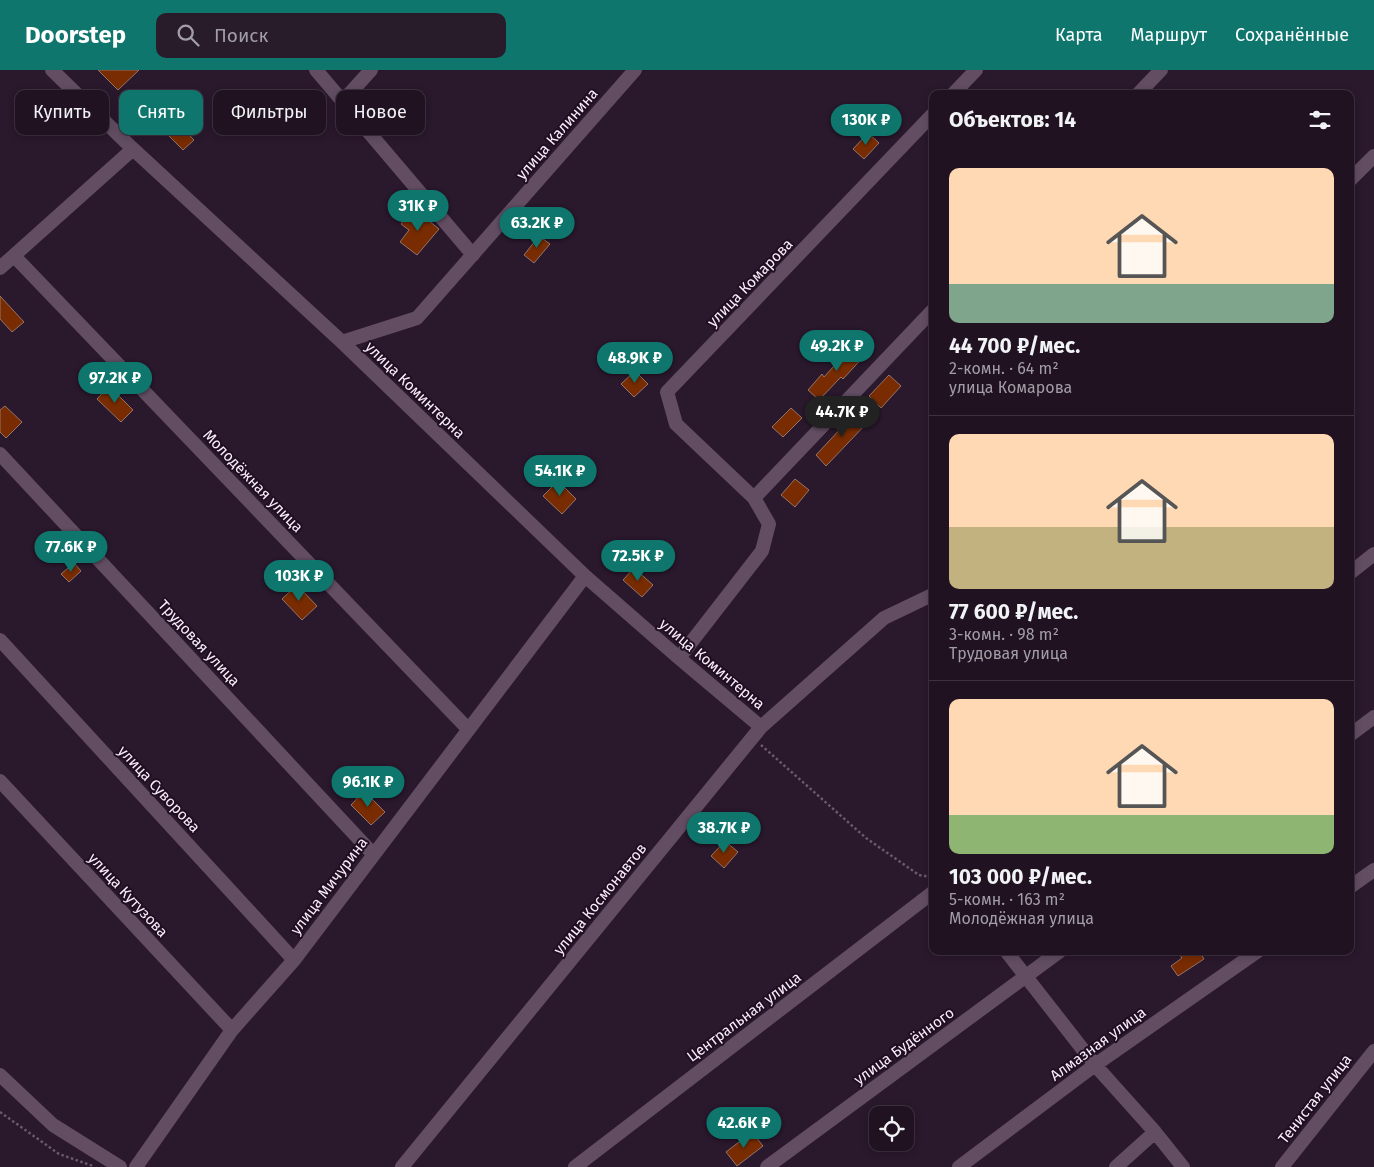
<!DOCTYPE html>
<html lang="ru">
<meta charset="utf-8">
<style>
:root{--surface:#201221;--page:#281b2a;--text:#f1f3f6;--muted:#a29ea5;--line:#3d323f;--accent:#0f766e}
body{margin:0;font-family:"Fira Sans",sans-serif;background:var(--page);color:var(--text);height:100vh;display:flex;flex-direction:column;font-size:19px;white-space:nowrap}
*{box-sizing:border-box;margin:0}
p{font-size:16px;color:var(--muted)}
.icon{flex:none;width:28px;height:28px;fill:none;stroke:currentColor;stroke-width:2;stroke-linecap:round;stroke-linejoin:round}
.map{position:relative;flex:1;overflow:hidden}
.side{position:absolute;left:929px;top:20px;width:425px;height:865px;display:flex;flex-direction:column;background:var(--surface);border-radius:10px;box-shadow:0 2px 8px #0003,0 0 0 1px var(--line)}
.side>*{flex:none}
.guide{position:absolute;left:15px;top:20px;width:475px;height:45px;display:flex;gap:10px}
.controls{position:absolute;left:869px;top:1036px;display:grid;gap:10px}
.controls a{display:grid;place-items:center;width:45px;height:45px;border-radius:10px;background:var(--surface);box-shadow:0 2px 8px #0003,0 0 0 1px var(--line);font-size:25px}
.price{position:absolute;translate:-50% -42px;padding:0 11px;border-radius:18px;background:var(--accent);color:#fff;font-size:16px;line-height:32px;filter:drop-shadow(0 1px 2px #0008)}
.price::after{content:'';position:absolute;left:50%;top:30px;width:15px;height:11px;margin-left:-8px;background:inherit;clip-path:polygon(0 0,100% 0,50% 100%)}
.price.selected{background:#222;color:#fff}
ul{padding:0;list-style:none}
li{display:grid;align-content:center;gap:10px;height:265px;padding:0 20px}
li+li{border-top:1px solid var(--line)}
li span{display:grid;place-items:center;height:155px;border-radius:10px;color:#555}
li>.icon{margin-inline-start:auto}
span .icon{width:90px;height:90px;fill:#fffc;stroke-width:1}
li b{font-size:21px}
h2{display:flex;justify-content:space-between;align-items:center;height:60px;padding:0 20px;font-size:21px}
.pill{padding:0 18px;border-radius:10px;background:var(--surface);box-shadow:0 2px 8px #0003,0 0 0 1px var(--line);font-size:18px;line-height:45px}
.pill.selected{background:var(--accent);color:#fff}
header{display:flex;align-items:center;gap:30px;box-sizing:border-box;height:70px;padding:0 25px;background:var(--accent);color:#fff}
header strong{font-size:24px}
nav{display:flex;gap:28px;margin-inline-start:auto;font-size:18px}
.search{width:350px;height:45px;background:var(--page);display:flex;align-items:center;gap:12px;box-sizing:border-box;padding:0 18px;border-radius:10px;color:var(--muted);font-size:19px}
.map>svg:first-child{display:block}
.building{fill:#792c02;stroke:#947569}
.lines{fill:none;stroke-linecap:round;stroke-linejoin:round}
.path{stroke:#6a5a6b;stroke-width:2.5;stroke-dasharray:2.5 2.5;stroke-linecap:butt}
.minor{stroke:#624d63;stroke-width:14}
.labels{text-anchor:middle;stroke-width:4;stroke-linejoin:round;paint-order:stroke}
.street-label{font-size:15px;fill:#faeefb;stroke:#200f22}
</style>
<header>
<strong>Doorstep</strong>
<div class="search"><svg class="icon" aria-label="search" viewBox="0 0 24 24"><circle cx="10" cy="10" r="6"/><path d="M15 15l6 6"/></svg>Поиск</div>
<nav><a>Карта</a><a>Маршрут</a><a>Сохранённые</a></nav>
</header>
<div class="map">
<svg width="1374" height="1097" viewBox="0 0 1374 1097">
<rect width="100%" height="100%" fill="#2a182c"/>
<!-- building -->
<path class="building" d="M98 0H139L118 20Z
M179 54 194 70 183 80 168 65Z
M868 63 879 73 864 89 853 79Z
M414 139 439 159 417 185 400 172 409 160 401 154Z
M539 166 550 174 534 193 524 185Z
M0 226 24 252 12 262 0 249Z
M855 273 866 284 843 309 841 307 819 330 808 320 822 304 824 307Z
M635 301 648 314 634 327 621 314Z
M889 305 901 316 881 338 869 326Z
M109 316 133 340 121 352 97 329Z
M5 336 22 352 6 368 0 362V340Z
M791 338 802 348 783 367 772 357Z
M857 341 868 352 826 396 816 385Z
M795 409 809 420 795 437 781 425Z
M558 411 576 429 562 444 543 426Z
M74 493 81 501 69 512 61 504Z
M634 498 653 515 642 527 623 510Z
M297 515 317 536 302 550 282 529Z
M364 721 385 742 371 755 351 735Z
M725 771 738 782 724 798 711 786Z
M1177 881H1199L1204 889 1178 906 1171 896 1182 888Z
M752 1062 763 1076 737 1096 726 1082Z"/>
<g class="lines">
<!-- path -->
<path class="path" d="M761 675 866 768 919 805 932 807
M0 1042 59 1084 93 1096"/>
<!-- minor -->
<path class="minor" d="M52 0 133 79 342 272 585 506 679 588 761 657
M316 0 473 185
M953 24 976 0
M1138 24 1161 0
M342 32 371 0
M1350 110 1374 86
M15 187 468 659
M0 198 133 79
M342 272 417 248 635 0
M0 384 373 784
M754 428 932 241
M1350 503 1374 484
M0 570 294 890
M679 588 762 481 769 454 754 428 676 354 667 322 932 45
M1350 665 1374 647
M0 711 232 960
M1350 817 1374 800
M1006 881 1095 995 1155 1062 1183 1097
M0 1005 53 1055 120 1097
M136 1097 232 960 294 890 585 506
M402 1097 761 657 884 548 932 525
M575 1097 932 823
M767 1097 1060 881
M959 1097 1095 995 1258 881
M1116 1097 1155 1062
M1282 1097 1374 981"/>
</g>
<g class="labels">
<!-- street labels -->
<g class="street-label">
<text transform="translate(557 64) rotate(-49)" y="5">улица Калинина</text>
<text transform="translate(750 213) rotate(-46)" y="5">улица Комарова</text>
<text transform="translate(415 320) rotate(44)" y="5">улица Коминтерна</text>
<text transform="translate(253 411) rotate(46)" y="5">Молодёжная улица</text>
<text transform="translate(199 573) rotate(47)" y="5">Трудовая улица</text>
<text transform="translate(712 594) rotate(40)" y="5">улица Коминтерна</text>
<text transform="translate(159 719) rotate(47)" y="5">улица Суворова</text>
<text transform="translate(329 816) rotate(-53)" y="5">улица Мичурина</text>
<text transform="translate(128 825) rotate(47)" y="5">улица Кутузова</text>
<text transform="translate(600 829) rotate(-51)" y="5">улица Космонавтов</text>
<text transform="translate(744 947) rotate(-37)" y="5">Центральная улица</text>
<text transform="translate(1098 974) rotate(-36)" y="5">Алмазная улица</text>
<text transform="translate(904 976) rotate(-36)" y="5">улица Будённого</text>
<text transform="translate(1315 1029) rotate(-52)" y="5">Тенистая улица</text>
</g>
</g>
</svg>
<div class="controls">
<a><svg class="icon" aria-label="locate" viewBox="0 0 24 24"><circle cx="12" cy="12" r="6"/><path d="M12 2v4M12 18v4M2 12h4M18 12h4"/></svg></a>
</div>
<b class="price" style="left:866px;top:76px">130K ₽</b>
<b class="price" style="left:418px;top:162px">31K ₽</b>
<b class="price" style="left:537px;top:179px">63.2K ₽</b>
<b class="price" style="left:837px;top:302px">49.2K ₽</b>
<b class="price" style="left:635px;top:314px">48.9K ₽</b>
<b class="price" style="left:115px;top:334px">97.2K ₽</b>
<b class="price selected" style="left:842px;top:368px">44.7K ₽</b>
<b class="price" style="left:560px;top:427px">54.1K ₽</b>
<b class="price" style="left:71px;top:503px">77.6K ₽</b>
<b class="price" style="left:638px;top:512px">72.5K ₽</b>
<b class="price" style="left:299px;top:532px">103K ₽</b>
<b class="price" style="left:368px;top:738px">96.1K ₽</b>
<b class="price" style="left:724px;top:784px">38.7K ₽</b>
<b class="price" style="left:744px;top:1079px">42.6K ₽</b>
<div class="guide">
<a class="pill">Купить</a>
<a class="pill selected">Снять</a>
<a class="pill">Фильтры</a>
<a class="pill">Новое</a>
</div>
<section class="side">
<h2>Объектов: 14<svg class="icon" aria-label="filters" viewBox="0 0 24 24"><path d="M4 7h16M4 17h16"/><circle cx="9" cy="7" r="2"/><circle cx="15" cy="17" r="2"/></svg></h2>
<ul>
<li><span style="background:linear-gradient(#ffd9b3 75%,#7fa58c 0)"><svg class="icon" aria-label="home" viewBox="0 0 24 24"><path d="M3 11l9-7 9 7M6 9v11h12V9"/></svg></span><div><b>44 700 ₽/мес.</b><p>2-комн. · 64 m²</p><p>улица Комарова</p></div></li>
<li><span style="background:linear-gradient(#ffd9b3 60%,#c2b280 0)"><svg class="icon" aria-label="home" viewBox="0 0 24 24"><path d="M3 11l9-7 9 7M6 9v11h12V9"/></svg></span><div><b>77 600 ₽/мес.</b><p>3-комн. · 98 m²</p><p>Трудовая улица</p></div></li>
<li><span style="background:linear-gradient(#ffd9b3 75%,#8fb573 0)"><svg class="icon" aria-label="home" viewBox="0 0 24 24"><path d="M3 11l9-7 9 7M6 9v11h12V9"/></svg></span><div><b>103 000 ₽/мес.</b><p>5-комн. · 163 m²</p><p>Молодёжная улица</p></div></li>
</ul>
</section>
</div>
